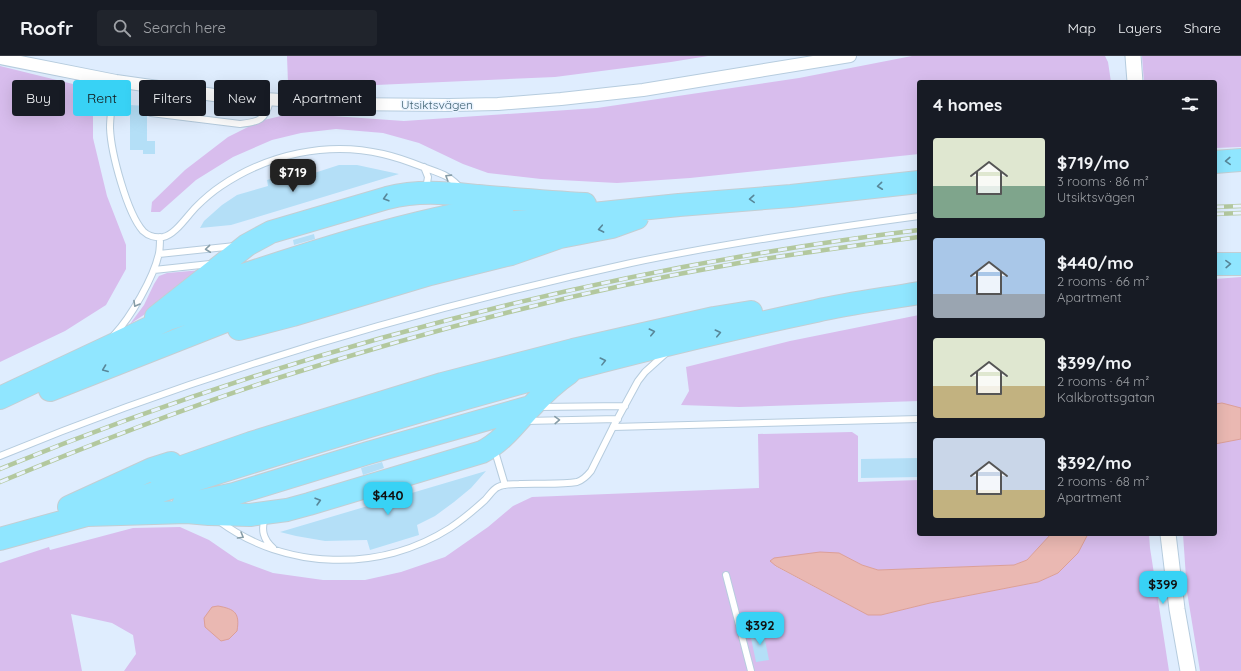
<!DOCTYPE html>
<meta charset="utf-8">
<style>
:root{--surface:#171b24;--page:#20242c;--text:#f1f3f6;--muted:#9ea1a6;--line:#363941;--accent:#38d2f5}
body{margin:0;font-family:Quicksand,sans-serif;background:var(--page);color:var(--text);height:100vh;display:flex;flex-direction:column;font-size:15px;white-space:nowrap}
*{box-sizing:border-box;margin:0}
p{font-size:13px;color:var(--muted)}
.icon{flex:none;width:22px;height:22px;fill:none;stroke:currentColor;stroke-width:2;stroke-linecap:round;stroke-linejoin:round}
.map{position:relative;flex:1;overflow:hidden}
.side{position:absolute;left:917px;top:24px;width:300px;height:456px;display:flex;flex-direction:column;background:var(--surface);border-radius:4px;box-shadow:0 4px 16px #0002}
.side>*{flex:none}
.guide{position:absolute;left:12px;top:24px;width:380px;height:36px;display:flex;gap:8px}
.price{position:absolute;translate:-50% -34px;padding:0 9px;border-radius:8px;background:var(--accent);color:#111;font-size:13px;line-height:26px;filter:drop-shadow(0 1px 2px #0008)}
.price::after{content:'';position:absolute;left:50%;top:24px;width:12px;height:9px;margin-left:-6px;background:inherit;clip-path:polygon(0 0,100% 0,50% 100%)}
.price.active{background:#222;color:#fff}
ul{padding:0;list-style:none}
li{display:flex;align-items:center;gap:12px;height:100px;padding:0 16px}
li span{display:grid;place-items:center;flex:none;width:112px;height:80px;border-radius:4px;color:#555}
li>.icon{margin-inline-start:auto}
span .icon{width:48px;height:48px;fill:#fffc;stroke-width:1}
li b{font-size:17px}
h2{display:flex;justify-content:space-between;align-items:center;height:48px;padding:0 16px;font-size:17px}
.pill{padding:0 14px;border-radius:4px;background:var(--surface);box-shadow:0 4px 16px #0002;font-size:14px;line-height:36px}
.pill.active{background:var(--accent);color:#111}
header{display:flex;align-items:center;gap:24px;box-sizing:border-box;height:56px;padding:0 20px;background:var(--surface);border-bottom:1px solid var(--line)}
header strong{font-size:19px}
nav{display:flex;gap:22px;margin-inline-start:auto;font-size:14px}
.search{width:280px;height:36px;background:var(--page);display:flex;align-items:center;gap:10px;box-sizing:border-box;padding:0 14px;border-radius:4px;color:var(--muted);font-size:15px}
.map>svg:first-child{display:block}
.green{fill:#d8bded}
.water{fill:#eab8b2;stroke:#dc9f97}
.building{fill:#b4dff7}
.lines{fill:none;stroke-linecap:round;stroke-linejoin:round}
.service-casing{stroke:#b6ccde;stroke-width:8}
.minor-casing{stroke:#b6ccde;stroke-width:14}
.tertiary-casing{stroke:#b6ccde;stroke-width:17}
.motorway-casing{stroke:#c3ced3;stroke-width:24}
.service{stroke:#fff;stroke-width:6}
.minor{stroke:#fff;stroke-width:12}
.tertiary{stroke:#fff;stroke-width:15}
.motorway{stroke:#90e6ff;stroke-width:22}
.rail-casing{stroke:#b3c89e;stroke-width:4.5}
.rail{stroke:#e8f2ff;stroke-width:3;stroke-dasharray:9;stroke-linecap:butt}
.oneway{stroke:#588799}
.oneway2{stroke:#869ca7}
.labels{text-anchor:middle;stroke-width:3;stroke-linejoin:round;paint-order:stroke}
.street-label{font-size:12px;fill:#456777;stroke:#e8f2ff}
</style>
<header>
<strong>Roofr</strong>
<div class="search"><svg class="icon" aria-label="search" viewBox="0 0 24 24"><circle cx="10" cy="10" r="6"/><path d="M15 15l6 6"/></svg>Search here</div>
<nav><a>Map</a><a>Layers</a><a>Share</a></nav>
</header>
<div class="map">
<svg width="1241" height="615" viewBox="0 0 1241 615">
<rect width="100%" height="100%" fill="#dfedfe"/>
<!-- green -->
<path class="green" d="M287 0H708L671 6 555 21 376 29 288 27Z
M912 0H1105L1108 6 1111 26H919V98L690 122 617 127 541 123 488 117 463 108 419 87 383 77 336 73 301 77 272 84 233 101 196 124 160 156H151L152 146 185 114 228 81 260 65 285 59H319L404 65 597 52 799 22Z
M1142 0H1241V91L1215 92V26H1144Z
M0 10 85 31 91 43 93 59V82L107 140 126 189V213L106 249 65 275 0 306Z
M202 214 159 249 130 268 144 249 154 228 159 220 167 217Z
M1241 221V615H1200L1187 536 1183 478H1215V223Z
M919 259V345L739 351 681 349 689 335 686 311 790 285Z
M852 376 858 380V426L919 424V478H1051L1027 504 1014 509 878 514 862 509 839 497 775 510 868 559H881L930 547 1038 526 1058 517 1078 497 1088 478H1149L1150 492 1169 615H124L136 598 133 579 112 567 71 558 82 615H0V507L49 491 50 494 133 472 180 471 209 484 238 504 273 517 323 524H365L401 516 445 501 488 471 513 450 532 441 759 432 758 378Z"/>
<!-- water -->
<path class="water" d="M1222 347 1241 352V383L1215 388V348Z
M1051 478H1088L1078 497 1058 517 1038 526 930 547 881 559H868L776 510 770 505 774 502 820 496 839 497 862 509 878 514 1014 509 1027 504Z
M218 550C235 553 240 557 237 575L229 583 221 585 205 571 204 562 212 551Z"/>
<!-- building -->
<path class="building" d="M130 49 147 50V85H155V98H143V94H130Z
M339 109H357L399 118 231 169 200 172 204 165 222 149 237 139 268 130 267 124 303 114 305 120Z
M314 178 315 183 294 189 293 184Z
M919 402V421L861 422V403Z
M382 406 384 412 363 419 361 412Z
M486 415 471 432 454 446 435 460 417 469 419 479 370 494 367 484 325 485 296 480 280 476Z
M763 574 769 604 756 606 750 577Z"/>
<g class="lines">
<defs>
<path id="service" d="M116 25C113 41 110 56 110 72 111 97 127 157 143 175 148 180 156 182 163 181 175 179 187 160 196 151 204 143 212 136 221 130 268 98 328 85 383 98 397 101 410 106 423 111 439 117 450 119 461 133
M151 57 240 68C259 66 266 64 270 44
M424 111 428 121 426 133
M159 198 235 190
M154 214 210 208
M114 279C131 261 154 221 159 197 160 192 160 186 160 181
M539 351 625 350
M525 365 618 363
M613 371 919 363
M494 392 505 429
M0 400C204 316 416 254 631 207 726 187 823 173 919 160
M265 461C261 474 263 483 273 492
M219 465C285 514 380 517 450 472 462 464 474 454 485 444 489 440 493 433 498 431 504 428 512 428 519 428 536 427 560 429 577 426 583 424 587 420 591 415L613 371 638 325 645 316 665 298
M726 519 751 615"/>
<path id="minor" d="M0 2 116 25 221 40 341 48 449 49 498 48 561 43 643 34 850 0"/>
<path id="tertiary" d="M1133 0 1135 26
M1168 478 1177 553 1188 615"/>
<path id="motorway" d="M1215 106 1241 104
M1215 208H1241
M197 234C298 201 399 166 503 150
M156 261 247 189 271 176 387 142C419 134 446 137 478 140 514 143 549 146 585 148
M239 273 293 259 430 218 511 198 560 181 612 171 637 162
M50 334 251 255 320 232 406 207 486 188 509 183 560 181
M0 342 168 263 315 215 422 184 506 167 679 149 791 140 919 126
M159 419 251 387 442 328 573 294 714 262 751 256
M183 449 234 438 368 397 530 351
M69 451 152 413 171 407
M87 459C327 380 569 307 816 255 850 247 885 243 919 237
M0 483 87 459 187 456 209 458 250 459 287 454 309 448 482 396C502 386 515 368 530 352 542 339 554 327 569 317"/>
</defs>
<!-- service casing -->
<use href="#service" class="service-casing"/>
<!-- minor casing -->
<use href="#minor" class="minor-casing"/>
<!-- tertiary casing -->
<use href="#tertiary" class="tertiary-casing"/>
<!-- motorway casing -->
<use href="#motorway" class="motorway-casing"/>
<!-- service -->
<use href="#service" class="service"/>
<!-- minor -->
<use href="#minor" class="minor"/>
<!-- tertiary -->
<use href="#tertiary" class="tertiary"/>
<!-- motorway -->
<use href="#motorway" class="motorway"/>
<defs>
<path id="rail" d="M1215 151 1241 150
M1215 158 1241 157
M0 413C294 293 604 213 919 174
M0 426C92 388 184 352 278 322 429 274 583 234 739 207 799 197 859 189 919 181"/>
</defs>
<!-- rail casing -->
<use href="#rail" class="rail-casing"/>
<!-- rail -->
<use href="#rail" class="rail"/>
</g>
<!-- one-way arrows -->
<defs><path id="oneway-chevron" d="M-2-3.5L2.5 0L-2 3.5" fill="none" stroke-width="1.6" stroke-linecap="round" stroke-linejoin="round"/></defs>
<g class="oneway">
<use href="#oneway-chevron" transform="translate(1228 105) rotate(177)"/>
<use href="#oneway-chevron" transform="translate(880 130) rotate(174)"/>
<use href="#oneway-chevron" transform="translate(386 142) rotate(164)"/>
<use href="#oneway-chevron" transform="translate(752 143) rotate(176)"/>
<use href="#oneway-chevron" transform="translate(601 173) rotate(169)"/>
<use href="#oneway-chevron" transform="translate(1228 208) rotate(-2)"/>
<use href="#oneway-chevron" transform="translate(652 276) rotate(-13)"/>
<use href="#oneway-chevron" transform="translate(718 277) rotate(-13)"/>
<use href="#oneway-chevron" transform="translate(603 305) rotate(-14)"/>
<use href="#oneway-chevron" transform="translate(105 313) rotate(159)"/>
<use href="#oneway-chevron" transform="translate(318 445) rotate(-16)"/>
</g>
<g class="oneway2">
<use href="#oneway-chevron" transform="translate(448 121) rotate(-148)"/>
<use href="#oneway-chevron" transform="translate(208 193) rotate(174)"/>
<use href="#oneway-chevron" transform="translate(136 248) rotate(120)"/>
<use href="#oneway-chevron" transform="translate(557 364) rotate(-2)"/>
<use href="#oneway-chevron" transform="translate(241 480) rotate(30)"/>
</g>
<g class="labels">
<!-- street labels -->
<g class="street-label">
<text x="437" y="53">Utsiktsvägen</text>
</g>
</g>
</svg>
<b class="price active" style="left:293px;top:137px">$719</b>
<b class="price" style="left:388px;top:460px">$440</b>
<b class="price" style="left:1163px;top:549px">$399</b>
<b class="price" style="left:760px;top:590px">$392</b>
<div class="guide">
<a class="pill">Buy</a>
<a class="pill active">Rent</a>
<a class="pill">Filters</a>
<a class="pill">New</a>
<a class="pill">Apartment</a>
</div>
<section class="side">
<h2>4 homes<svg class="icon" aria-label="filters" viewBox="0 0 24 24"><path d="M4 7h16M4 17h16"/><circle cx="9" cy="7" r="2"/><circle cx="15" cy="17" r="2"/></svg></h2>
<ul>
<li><span style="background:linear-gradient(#dfe7d0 60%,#7fa58c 0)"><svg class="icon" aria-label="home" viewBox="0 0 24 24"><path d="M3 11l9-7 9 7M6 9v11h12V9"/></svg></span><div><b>$719/mo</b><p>3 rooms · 86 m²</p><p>Utsiktsvägen</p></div></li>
<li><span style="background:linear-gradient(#a9c7e8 70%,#9aa5b1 0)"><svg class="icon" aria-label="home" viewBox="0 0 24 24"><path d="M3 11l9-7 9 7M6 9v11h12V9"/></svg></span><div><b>$440/mo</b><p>2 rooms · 66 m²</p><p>Apartment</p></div></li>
<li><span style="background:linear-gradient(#dfe7d0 60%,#c2b280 0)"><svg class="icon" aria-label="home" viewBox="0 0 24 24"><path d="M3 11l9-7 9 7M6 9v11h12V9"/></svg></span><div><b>$399/mo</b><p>2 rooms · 64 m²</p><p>Kalkbrottsgatan</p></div></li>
<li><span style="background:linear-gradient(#c9d6e8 65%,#c2b280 0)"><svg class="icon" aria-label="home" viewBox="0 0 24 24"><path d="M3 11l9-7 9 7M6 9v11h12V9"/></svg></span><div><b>$392/mo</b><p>2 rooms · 68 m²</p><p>Apartment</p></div></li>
</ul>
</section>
</div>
